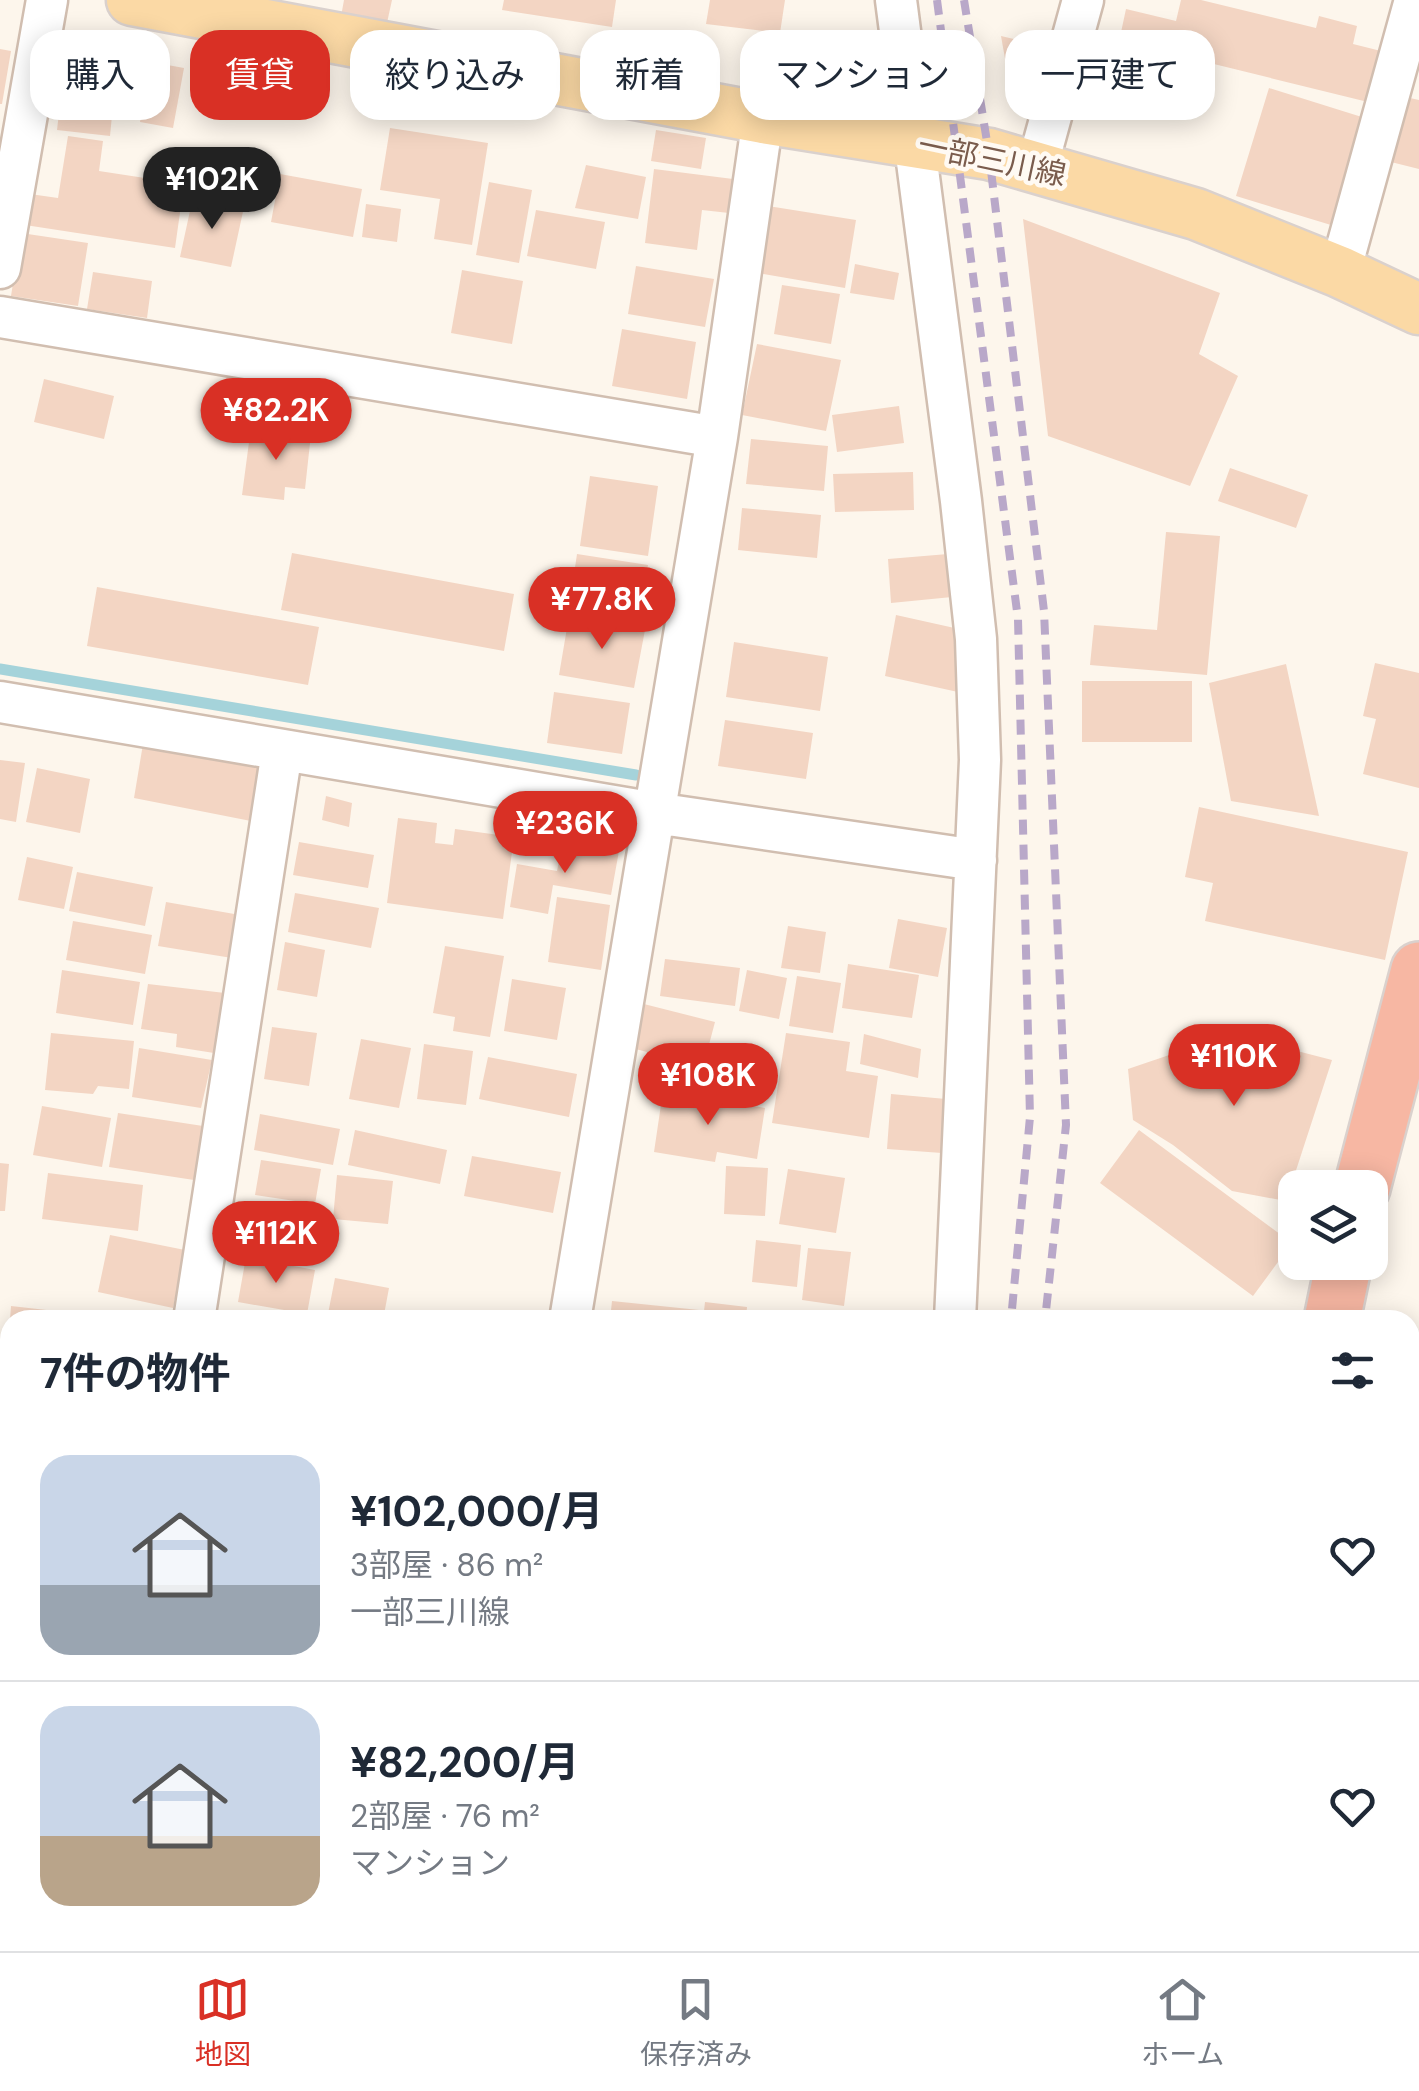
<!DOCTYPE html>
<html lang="ja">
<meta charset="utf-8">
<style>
:root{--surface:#fff;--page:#f6f6f7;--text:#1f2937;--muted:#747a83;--line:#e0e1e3;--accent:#d93025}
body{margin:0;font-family:"DM Sans","Noto Sans JP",sans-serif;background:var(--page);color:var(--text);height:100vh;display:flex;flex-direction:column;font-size:38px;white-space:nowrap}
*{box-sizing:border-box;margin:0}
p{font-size:32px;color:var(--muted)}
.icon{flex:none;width:55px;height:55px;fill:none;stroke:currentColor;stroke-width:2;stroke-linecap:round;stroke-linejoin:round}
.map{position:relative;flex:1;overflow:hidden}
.drawer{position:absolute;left:0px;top:1310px;width:1420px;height:642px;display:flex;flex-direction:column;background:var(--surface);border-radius:30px 30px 0 0;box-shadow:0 5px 25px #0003}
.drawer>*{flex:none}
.hud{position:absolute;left:30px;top:30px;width:1360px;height:90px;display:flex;gap:20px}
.fabs{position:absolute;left:1278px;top:1170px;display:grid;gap:20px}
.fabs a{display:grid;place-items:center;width:110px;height:110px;border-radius:20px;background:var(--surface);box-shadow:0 5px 25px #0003;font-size:50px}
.price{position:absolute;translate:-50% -85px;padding:0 22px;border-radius:35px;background:var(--accent);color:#fff;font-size:32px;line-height:65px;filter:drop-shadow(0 2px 5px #0008)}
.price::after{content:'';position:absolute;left:50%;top:60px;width:30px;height:22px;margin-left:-15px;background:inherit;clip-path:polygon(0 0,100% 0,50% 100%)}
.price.selected{background:#222;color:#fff}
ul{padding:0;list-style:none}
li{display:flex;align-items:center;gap:30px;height:250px;padding:0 40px}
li+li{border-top:2px solid var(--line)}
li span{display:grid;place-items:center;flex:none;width:280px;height:200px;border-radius:30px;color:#555}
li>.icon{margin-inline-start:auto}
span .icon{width:120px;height:120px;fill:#fffc;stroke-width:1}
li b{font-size:42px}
h2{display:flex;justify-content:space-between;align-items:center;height:120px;padding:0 40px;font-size:42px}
.tag{padding:0 35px;border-radius:30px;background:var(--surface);box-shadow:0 5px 25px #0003;font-size:35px;line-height:90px}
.tag.selected{background:var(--accent);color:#fff}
.tab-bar{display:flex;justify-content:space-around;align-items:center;height:140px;border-top:2px solid var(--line);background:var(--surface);font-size:28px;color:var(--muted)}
.tab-bar a{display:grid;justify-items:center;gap:5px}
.tab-bar .selected{color:var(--accent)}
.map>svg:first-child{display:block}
.water{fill:#bfe3e8;stroke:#a5d3da;stroke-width:2.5}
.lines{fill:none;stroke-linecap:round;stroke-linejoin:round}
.stream{stroke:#a5d3da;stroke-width:11}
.building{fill:#f3d5c3}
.minor-casing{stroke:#d1beb0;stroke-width:45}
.major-casing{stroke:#dad1cd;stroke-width:55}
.highway-casing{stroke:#dad1cd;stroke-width:60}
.minor{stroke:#fff;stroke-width:40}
.major{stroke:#fbd9a5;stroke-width:50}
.highway{stroke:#f7b7a3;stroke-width:55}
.rail{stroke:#b9a8c9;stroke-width:8;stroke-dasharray:15 10;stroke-linecap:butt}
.labels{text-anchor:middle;stroke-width:9;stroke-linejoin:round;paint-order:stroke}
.street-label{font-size:30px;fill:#7a5c4d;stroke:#fffaf3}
</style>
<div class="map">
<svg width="1419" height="1951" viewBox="0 0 1419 1951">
<rect width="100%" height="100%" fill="#fdf6ec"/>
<!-- water -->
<path class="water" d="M0 1564 10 1570V1942H464L473 1951H0Z"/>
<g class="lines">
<!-- stream -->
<path class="stream" d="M0 669 636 775"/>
</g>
<!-- building -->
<path class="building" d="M344 0H392L385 32 340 22Z
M504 0H616L612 27 502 10Z
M710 0H785L780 33 706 24Z
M1181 0H1201L1316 28 1319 16 1357 26 1353 44 1385 52 1372 103 1169 53 1164 70 1082 50 1087 28 1120 37 1126 9 1176 21Z
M1001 36 1057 49 1048 90 1009 81Z
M0 49 11 51 2 104H0Z
M151 62 184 68 173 128 140 122Z
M63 79 115 85 110 136 57 130Z
M1269 88 1365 118 1331 225 1236 196Z
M1401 96 1419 100V169L1383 160Z
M390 128 488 143 472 245 434 239 440 199 380 190Z
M656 130 706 138 701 169 651 161Z
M68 136 103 141 99 171 184 184 175 248 25 225 30 194 58 198Z
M586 165 646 177 638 219 575 208Z
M654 169 733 179 729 213 702 210 697 250 645 243Z
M280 174 362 189 353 237 271 222Z
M489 182 532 190 519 263 476 255Z
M193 197 244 207 231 267 180 257Z
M366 204 401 209 397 242 362 237Z
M768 206 856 220 845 288 757 273Z
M536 210 605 222 596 269 527 256Z
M1023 219 1220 293 1199 354 1238 376 1190 486 1048 436Z
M21 233 88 243 78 306 11 296Z
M855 264 899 273 894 300 850 293Z
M636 266 714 279 705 327 628 314Z
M462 270 523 281 512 344 451 333Z
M93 272 152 281 147 318 87 309Z
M782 285 840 294 831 344 774 334Z
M622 329 696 342 687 399 612 386Z
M757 344 841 360 826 431 742 415Z
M44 379 114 396 104 439 34 422Z
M899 406 904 443 837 452 832 415Z
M251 427 311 434 305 489 285 487 284 500 242 495Z
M751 439 828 446 824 491 746 484Z
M1230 468 1308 495 1296 528 1218 501Z
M913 472 914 510 835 512 833 474Z
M590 476 658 486 648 556 580 546Z
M742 508 821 515 817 558 738 550Z
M1166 532 1220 536 1207 675 1090 665 1094 625 1157 630Z
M292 553 514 594 504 651 281 610Z
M577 554 648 565 640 612 570 601Z
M948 554 952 597 891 603 888 559Z
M97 587 319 627 308 685 87 646Z
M896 615 968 631 958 692 885 676Z
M569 616 645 630 634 688 559 675Z
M734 642 828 657 820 711 726 697Z
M1375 663 1419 673V788L1363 774 1376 719 1363 716Z
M1286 664 1319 816 1231 801 1209 683Z
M1082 681H1192V742H1082Z
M554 692 630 703 622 754 547 743Z
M725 720 813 733 806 779 718 766Z
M143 744 270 769 261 823 134 798Z
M0 760 25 763 16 822 0 819Z
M37 768 90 779 80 833 26 822Z
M326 796 352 803 349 827 322 820Z
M1199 807 1408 852 1385 960 1205 921 1213 883 1185 877Z
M398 818 437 823 435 843 453 845 455 829 514 837 503 919 387 903Z
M563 841 619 851 611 895 553 885 548 914 510 907 517 864 557 871Z
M299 842 374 855 368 888 293 875Z
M27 857 73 867 64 909 18 900Z
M77 872 153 887 145 926 69 911Z
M295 893 379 908 371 948 288 932Z
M557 897 610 905 601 970 548 962Z
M166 902 240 915 232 958 158 946Z
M898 919 947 928 938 977 889 968Z
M73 921 152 935 145 974 66 960Z
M788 926 826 932 820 973 781 968Z
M285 942 325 950 317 997 277 990Z
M445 946 504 956 490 1037 453 1031 455 1017 433 1013Z
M665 959 740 968 735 1006 660 996Z
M848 964 919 975 912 1018 842 1008Z
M62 970 140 982 133 1025 56 1013Z
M747 970 787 978 779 1019 739 1011Z
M797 976 841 983 833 1033 789 1026Z
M512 979 566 988 557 1040 504 1031Z
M148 984 225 993 214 1053 176 1047 177 1034 141 1029Z
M636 1002 715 1022 701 1075 645 1060 647 1052 624 1046Z
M272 1027 317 1033 309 1086 264 1079Z
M51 1033 134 1041 129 1089 98 1086 93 1094 45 1090Z
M786 1033 850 1042 846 1071 878 1076 869 1138 772 1123Z
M864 1034 921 1049 918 1078 860 1064Z
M1231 1034 1332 1060 1286 1201 1232 1191 1173 1145 1133 1120 1128 1069Z
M361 1039 411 1048 399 1108 349 1099Z
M424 1044 473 1051 466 1105 417 1099Z
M139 1048 212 1060 201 1108 132 1097Z
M488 1057 577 1074 569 1117 479 1099Z
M663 1091 765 1108 757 1159 717 1152 715 1162 654 1152Z
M891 1094 946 1099 942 1153 887 1149Z
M42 1106 111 1118 102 1167 33 1155Z
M118 1113 203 1126 194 1180 109 1167Z
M260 1114 340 1129 333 1165 254 1150Z
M355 1130 447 1150 440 1184 348 1165Z
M1139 1130 1292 1243 1253 1296 1100 1183Z
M472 1156 561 1172 553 1213 464 1196Z
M261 1160 321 1169 315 1204 255 1195Z
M0 1163 9 1164 5 1211H0Z
M726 1166 768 1168 765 1216 724 1214Z
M788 1169 845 1178 836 1233 779 1224Z
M48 1173 143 1185 138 1231 42 1219Z
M337 1175 393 1181 388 1224 333 1219Z
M262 1207 312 1217 304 1263 253 1253Z
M110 1235 185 1250 173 1308 98 1292Z
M756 1240 801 1245 797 1287 752 1282Z
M808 1248 851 1252 844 1306 802 1300Z
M246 1257 315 1270 307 1314 238 1302Z
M335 1278 389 1288 383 1320 327 1319Z
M612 1301 699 1310 698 1320H610Z
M705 1302 747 1307 746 1320H703Z
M11 1306 73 1313V1320H10Z
M408 1312 507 1313 506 1320H408Z
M750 1314 785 1317V1320H749Z
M0 1445 10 1447V1513L0 1511Z
M1410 1776H1419V1814H1410Z
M1410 1905H1419V1951H1324V1942H1410Z
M697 1942H742L751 1951H706Z
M1107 1942H1191V1951H1093Z"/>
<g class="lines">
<defs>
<path id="minor" d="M896 0 961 501 976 639 980 760 955 1320
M1037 167 1083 0
M0 268 47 0
M1340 272 1415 0
M0 317 717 437
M0 702 655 813 976 860
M194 1320 282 751
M570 1320 717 437 763 118
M0 1536 10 1539
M581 1942 590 1951
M838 1951 840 1942"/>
<path id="major" d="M132 0 763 118 989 154 1196 214 1340 272 1419 309"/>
<path id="highway" d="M1362 1188 1419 970
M1332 1320 1344 1262
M1273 1951V1942"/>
</defs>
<!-- minor casing -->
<use href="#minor" class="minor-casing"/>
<!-- major casing -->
<use href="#major" class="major-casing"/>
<!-- highway casing -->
<use href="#highway" class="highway-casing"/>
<!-- minor -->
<use href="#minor" class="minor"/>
<!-- major -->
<use href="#major" class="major"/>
<!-- highway -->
<use href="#highway" class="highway"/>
<!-- rail -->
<path class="rail" d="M937 0 1018 619 1030 1117 1011 1320
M964 0 989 154 1044 611 1066 1125 1045 1320
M920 1951 922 1942
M956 1951 958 1942"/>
</g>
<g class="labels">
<!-- street labels -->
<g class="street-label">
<text transform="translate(992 160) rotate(12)" y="10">一部三川線</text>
</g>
</g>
</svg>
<div class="fabs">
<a><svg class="icon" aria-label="layers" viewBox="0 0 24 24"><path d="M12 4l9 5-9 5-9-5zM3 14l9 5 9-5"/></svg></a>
</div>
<b class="price selected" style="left:212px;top:232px">¥102K</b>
<b class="price" style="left:276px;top:463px">¥82.2K</b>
<b class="price" style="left:602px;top:652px">¥77.8K</b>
<b class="price" style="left:565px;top:876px">¥236K</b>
<b class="price" style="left:1234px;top:1109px">¥110K</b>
<b class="price" style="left:708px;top:1128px">¥108K</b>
<b class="price" style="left:276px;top:1286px">¥112K</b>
<div class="hud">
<a class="tag">購入</a>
<a class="tag selected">賃貸</a>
<a class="tag">絞り込み</a>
<a class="tag">新着</a>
<a class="tag">マンション</a>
<a class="tag">一戸建て</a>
</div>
<section class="drawer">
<h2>7件の物件<svg class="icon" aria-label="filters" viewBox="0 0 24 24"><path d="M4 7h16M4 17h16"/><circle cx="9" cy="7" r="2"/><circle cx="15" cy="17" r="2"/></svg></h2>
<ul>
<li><span style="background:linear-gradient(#c9d6e8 65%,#9aa5b1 0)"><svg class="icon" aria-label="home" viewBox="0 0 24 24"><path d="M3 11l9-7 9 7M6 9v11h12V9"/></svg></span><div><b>¥102,000/月</b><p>3部屋 · 86 m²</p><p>一部三川線</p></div><svg class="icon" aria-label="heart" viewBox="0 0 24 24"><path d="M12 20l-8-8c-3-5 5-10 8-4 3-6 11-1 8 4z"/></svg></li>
<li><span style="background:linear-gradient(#c9d6e8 65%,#b9a48a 0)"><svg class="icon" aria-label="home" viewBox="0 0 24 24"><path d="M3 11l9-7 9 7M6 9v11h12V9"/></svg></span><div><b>¥82,200/月</b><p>2部屋 · 76 m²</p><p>マンション</p></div><svg class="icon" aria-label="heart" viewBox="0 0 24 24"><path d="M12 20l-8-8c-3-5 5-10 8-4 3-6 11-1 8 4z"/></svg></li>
</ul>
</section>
</div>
<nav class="tab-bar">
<a class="selected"><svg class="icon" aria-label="map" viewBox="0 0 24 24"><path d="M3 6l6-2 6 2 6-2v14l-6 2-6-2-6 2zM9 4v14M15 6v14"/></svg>地図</a>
<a><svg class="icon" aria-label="saved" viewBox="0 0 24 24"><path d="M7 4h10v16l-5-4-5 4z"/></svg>保存済み</a>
<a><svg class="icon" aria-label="home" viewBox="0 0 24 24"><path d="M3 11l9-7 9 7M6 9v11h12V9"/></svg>ホーム</a>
</nav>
